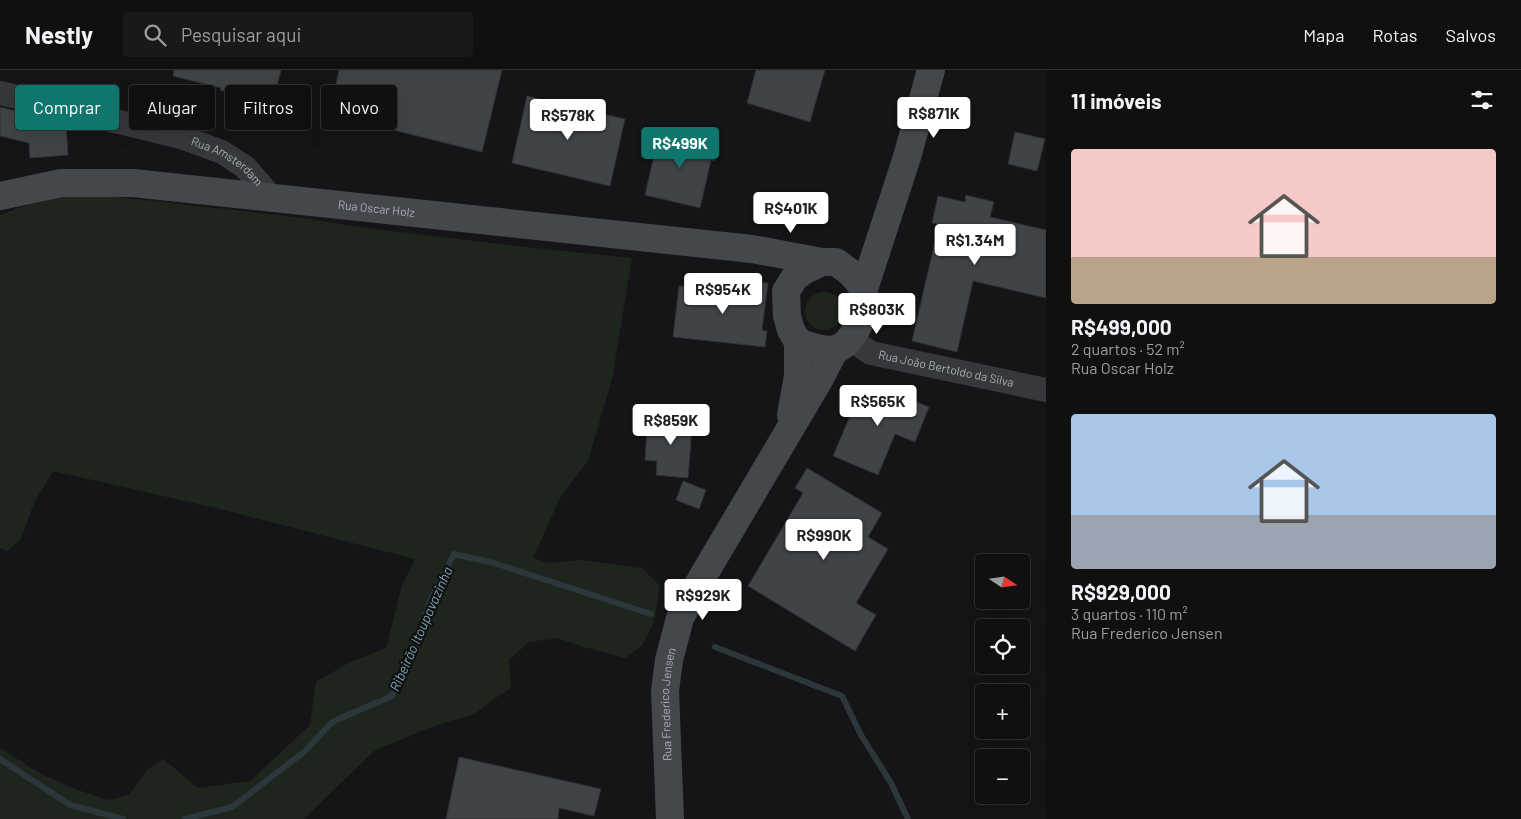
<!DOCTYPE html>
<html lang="pt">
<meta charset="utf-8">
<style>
:root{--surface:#101011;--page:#19191a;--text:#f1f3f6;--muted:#9c9d9f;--line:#303031;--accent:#0f766e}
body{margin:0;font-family:Barlow,sans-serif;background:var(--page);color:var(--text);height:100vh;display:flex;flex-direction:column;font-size:19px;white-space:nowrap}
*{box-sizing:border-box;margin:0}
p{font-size:16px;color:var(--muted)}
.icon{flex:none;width:28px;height:28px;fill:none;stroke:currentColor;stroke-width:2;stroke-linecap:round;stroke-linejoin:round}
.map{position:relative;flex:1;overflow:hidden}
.side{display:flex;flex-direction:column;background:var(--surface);width:475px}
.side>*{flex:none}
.guide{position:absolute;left:15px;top:15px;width:475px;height:45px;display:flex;gap:10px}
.needle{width:32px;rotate:103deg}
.tools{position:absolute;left:975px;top:484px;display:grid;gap:10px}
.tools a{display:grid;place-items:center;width:55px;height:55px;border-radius:5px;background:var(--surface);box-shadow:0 5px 20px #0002,0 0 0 1px var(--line);font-size:25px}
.price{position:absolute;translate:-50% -42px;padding:0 11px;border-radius:5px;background:#fff;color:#222;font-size:16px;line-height:32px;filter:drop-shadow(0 1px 2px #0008)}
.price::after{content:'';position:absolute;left:50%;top:30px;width:15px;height:11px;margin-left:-8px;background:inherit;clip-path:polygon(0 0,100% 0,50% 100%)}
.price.selected{background:var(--accent);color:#fff}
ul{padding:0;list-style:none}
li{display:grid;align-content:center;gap:10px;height:265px;padding:0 25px}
li span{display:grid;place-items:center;height:155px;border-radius:5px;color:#555}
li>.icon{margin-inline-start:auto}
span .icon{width:90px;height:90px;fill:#fffc;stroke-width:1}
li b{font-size:21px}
h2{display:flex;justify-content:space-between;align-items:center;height:60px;padding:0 25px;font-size:21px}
.pill{padding:0 18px;border-radius:5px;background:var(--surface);box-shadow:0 5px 20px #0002,0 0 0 1px var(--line);font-size:18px;line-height:45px}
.pill.selected{background:var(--accent);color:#fff}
header{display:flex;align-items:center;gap:30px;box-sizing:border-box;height:70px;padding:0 25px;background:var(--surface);border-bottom:1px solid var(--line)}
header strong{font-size:24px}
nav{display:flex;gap:28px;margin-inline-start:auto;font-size:18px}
.search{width:350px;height:45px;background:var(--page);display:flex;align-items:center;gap:12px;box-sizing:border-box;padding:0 18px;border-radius:5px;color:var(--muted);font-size:19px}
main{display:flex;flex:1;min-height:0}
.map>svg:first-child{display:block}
.green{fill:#1d251d}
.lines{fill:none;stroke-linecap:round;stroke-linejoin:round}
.stream{stroke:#2b373b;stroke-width:6}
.building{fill:#414447;stroke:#2f3033}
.street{stroke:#36383c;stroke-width:24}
.secondary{stroke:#44484c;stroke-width:28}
.labels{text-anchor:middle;stroke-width:4.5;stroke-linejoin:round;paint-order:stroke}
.street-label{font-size:12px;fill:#a6afb7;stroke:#101012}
.water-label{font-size:14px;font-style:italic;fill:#7ca6b4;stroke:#101012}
</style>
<header>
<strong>Nestly</strong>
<div class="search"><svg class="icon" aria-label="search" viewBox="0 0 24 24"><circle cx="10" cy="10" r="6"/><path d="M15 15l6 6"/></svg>Pesquisar aqui</div>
<nav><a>Mapa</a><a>Rotas</a><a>Salvos</a></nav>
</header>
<main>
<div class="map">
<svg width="1046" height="749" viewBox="0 0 1046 749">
<rect width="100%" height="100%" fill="#151517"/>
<!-- green -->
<path class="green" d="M99 125 295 147 375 159 525 177 632 188 612 309 588 391 561 426 533 488 549 493 581 490 642 498 660 516 654 552 642 576 625 588 580 576 557 568 529 572 509 590 511 618 494 629 473 645 450 651 426 659 374 681 304 749H0V678L41 704 75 719 108 730 129 725 148 699 163 689 198 718 250 711 310 655 316 612 350 592 386 578 402 515 415 489 220 439 53 401 34 433 21 469 7 481 0 478V145L27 135 44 127Z
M805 241a19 19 0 1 1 38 0a19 19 0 1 1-38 0Z"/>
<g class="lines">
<!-- stream -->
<path class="stream" d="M715 577 842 626 861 665 891 713 908 749
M0 689 70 735 123 749
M185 749 232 737 304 682 332 652 392 626 415 578 430 531 454 484 494 493 651 544"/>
</g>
<!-- building -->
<path class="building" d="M174 0H281L273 33 220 20 221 18 173 6Z
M339 0H502L482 82 329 44Z
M756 0H825L810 52 747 33Z
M527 26 625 49 610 116 512 93Z
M0 37 28 44V45L66 53 68 85 30 88 29 73 0 66Z
M660 60 718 74 714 91 711 90 700 138 645 125Z
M1015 62 1045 69 1037 101 1008 94Z
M966 125 994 132 990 147 1046 160V228L973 211 957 282 912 271 939 154 932 153 938 126 965 132Z
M742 210 768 213 762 260 767 261 765 277 673 267 679 216 741 223Z
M875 315 929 337 915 372 895 364 878 405 833 386 850 346 848 345 859 319 872 324Z
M674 343 693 344 688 408 656 405 657 391 645 390 647 358 658 359 659 350 673 351Z
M807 398 882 443 868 467 888 479 856 533 876 545 855 581 748 516 803 423 795 418Z
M683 411 706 420 699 439 676 430Z
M459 687 601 719 594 746 559 738 558 749H446Z"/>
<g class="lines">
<!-- street -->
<g class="street">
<path id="s1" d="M0 23 181 67 222 82 245 97 272 128"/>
<path id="s2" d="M850 269 871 283 1046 320"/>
</g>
<!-- secondary -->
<g class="secondary">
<path id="s3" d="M0 126 61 113H133L752 179 822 192"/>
<path d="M798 272C809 276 825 282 836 279 852 274 863 249 865 234 865 229 864 224 864 219L907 87 931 0"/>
<path d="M791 345 798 306V272L791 260 787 246 786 221 795 207 805 200 822 192H836L851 203 864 219"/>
<path id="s4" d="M670 749 665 621 669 590 680 548 703 506 819 310 835 279"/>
</g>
</g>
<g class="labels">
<!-- street labels -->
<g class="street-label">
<text dy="4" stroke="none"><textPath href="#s1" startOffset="239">Rua Amsterdam</textPath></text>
<text dy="4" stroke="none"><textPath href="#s3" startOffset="379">Rua Oscar Holz</textPath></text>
<text dy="4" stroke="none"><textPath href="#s2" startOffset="102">Rua João Bertoldo da Silva</textPath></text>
<text dy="4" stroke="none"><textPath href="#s4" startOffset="115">Rua Frederico Jensen</textPath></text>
</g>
<!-- water labels -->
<g class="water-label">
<text transform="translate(421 559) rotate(-66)" y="5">Ribeirão Itoupavazinha</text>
</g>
</g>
</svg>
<div class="tools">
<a><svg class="needle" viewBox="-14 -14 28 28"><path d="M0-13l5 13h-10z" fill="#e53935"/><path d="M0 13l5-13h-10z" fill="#9c9d9f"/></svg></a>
<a><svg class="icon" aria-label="locate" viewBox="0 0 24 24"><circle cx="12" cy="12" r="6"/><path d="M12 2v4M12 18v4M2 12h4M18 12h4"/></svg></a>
<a>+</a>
<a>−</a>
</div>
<b class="price" style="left:934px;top:69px">R$871K</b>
<b class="price" style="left:568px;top:71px">R$578K</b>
<b class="price selected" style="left:680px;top:99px">R$499K</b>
<b class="price" style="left:791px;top:164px">R$401K</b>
<b class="price" style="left:975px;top:196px">R$1.34M</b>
<b class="price" style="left:723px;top:245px">R$954K</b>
<b class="price" style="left:877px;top:265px">R$803K</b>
<b class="price" style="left:878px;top:357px">R$565K</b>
<b class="price" style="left:671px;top:376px">R$859K</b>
<b class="price" style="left:824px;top:491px">R$990K</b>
<b class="price" style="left:703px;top:551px">R$929K</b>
<div class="guide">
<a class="pill selected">Comprar</a>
<a class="pill">Alugar</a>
<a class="pill">Filtros</a>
<a class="pill">Novo</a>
</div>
</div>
<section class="side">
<h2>11 imóveis<svg class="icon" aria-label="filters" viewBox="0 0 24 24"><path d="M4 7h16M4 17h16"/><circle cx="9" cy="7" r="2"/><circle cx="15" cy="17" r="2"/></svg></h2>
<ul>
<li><span style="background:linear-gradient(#f6c9c9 70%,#b9a48a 0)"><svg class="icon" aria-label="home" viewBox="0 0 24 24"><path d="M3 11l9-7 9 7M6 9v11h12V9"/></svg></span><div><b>R$499,000</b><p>2 quartos · 52 m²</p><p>Rua Oscar Holz</p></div></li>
<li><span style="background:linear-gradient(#a9c7e8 65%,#9aa5b1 0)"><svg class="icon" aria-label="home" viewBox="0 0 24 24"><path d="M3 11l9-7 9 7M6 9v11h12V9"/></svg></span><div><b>R$929,000</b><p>3 quartos · 110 m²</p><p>Rua Frederico Jensen</p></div></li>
</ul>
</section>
</main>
